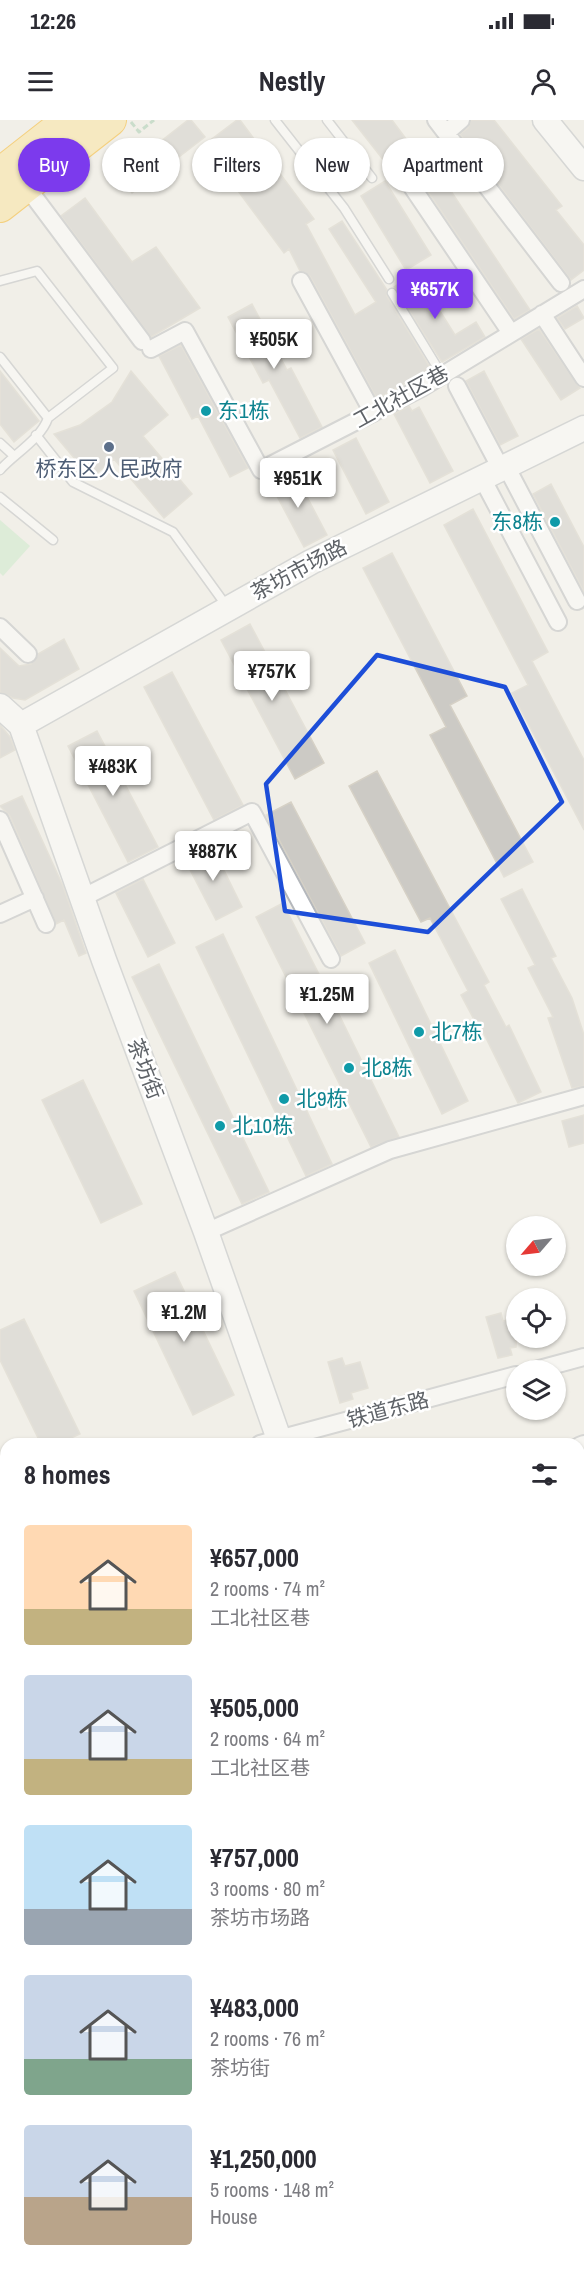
<!DOCTYPE html>
<meta charset="utf-8">
<style>
:root{--surface:#fff;--page:#f7f7f7;--text:#2b2b33;--muted:#7c7c81;--accent:#7c3aed}
body{margin:0;font-family:"Archivo Narrow","Noto Sans SC",sans-serif;background:var(--page);color:var(--text);height:100vh;display:flex;flex-direction:column;font-size:22px;white-space:nowrap}
*{box-sizing:border-box;margin:0}
p{font-size:20px;color:var(--muted)}
.icon{flex:none;width:33px;height:33px;fill:none;stroke:currentColor;stroke-width:2;stroke-linecap:round;stroke-linejoin:round}
.map{position:relative;flex:1;overflow:hidden}
.drawer{position:absolute;left:0px;top:1318px;width:585px;height:836px;display:flex;flex-direction:column;background:var(--surface);border-radius:18px 18px 0 0;box-shadow:0 2px 4px #0004}
.drawer>*{flex:none}
.guide{position:absolute;left:18px;top:18px;width:549px;height:54px;display:flex;gap:12px}
.needle{width:39px;rotate:242deg}
.buttons{position:absolute;left:506px;top:1096px;display:grid;gap:12px}
.buttons a{display:grid;place-items:center;width:60px;height:60px;border-radius:50%;background:var(--surface);box-shadow:0 2px 4px #0004;font-size:30px}
.price{position:absolute;translate:-50% -51px;padding:0 14px;border-radius:6px;background:#fff;color:#222;font-size:20px;line-height:39px;filter:drop-shadow(0 2px 3px #0008)}
.price::after{content:'';position:absolute;left:50%;top:36px;width:18px;height:14px;margin-left:-9px;background:inherit;clip-path:polygon(0 0,100% 0,50% 100%)}
.price.selected{background:var(--accent);color:#fff}
ul{padding:0;list-style:none}
li{display:flex;align-items:center;gap:18px;height:150px;padding:0 24px}
li span{display:grid;place-items:center;flex:none;width:168px;height:120px;border-radius:6px;color:#555}
li>.icon{margin-inline-start:auto}
span .icon{width:72px;height:72px;fill:#fffc;stroke-width:1}
li b{font-size:26px}
h2{display:flex;justify-content:space-between;align-items:center;height:72px;padding:0 24px;font-size:26px}
.tag{padding:0 21px;border-radius:27px;background:var(--surface);box-shadow:0 2px 4px #0004;font-size:21px;line-height:54px}
.tag.selected{background:var(--accent);color:#fff}
.status{display:flex;justify-content:space-between;align-items:center;height:42px;padding:0 30px;background:var(--surface);direction:ltr}
.status svg{height:16px;fill:currentColor}
header{display:flex;justify-content:space-between;align-items:center;height:78px;padding:0 24px;background:var(--surface);font-size:27px;font-weight:700}
.map>svg:first-child{display:block}
.green{fill:#c5e8c5}
.building{fill:#cccac5;stroke:#d6d1c6;stroke-width:1.5}
.lines{fill:none;stroke-linecap:round;stroke-linejoin:round}
.lane-casing{stroke:#b5b8bc;stroke-width:11}
.street-casing{stroke:#b5b8bc;stroke-width:20}
.secondary-casing{stroke:#b6babf;stroke-width:27}
.highway-casing{stroke:#f9ab00;stroke-width:34}
.path{stroke:#9cc7a9;stroke-width:3;stroke-dasharray:6 3;stroke-linecap:butt}
.lane{stroke:#fff;stroke-width:8}
.street{stroke:#fff;stroke-width:16}
.secondary{stroke:#fff;stroke-width:24}
.highway{stroke:#fde293;stroke-width:32}
.marked{fill:none;stroke:#1d4ed8;stroke-width:4.5;stroke-linejoin:round}
.culture-dot{fill:#0f9aa8;stroke:#fff;stroke-width:2}
.service-dot{fill:#5c6f8a;stroke:#fff;stroke-width:2}
.labels{text-anchor:middle;stroke-width:5;stroke-linejoin:round;paint-order:stroke}
.street-label{font-size:21px;fill:#5f6368;stroke:#fff}
.culture-label{font-size:21px;fill:#0d838f;stroke:#fff;text-anchor:start}
.service-label{font-size:21px;fill:#4e5e75;stroke:#fff}
</style>
<div class="status"><b>12:26</b><svg viewBox="0 0 49 12"><path d="M0 12V9h3v3zM5 12V6h3v6zM10 12V3h3v9zM15 12V0h3v12zM26 1h20v11H26zM47 4h2v5h-2z"/></svg></div>
<header><svg class="icon" aria-label="menu" viewBox="0 0 24 24"><path d="M4 6h16M4 12h16M4 18h16"/></svg>Nestly<svg class="icon" aria-label="person" viewBox="0 0 24 24"><circle cx="12" cy="8" r="4"/><path d="M4 21q1-7 8-7t8 7"/></svg></header>
<div class="map">
<svg width="584" height="2153" viewBox="0 0 584 2153">
<rect width="100%" height="100%" fill="#f1efe8"/>
<!-- green -->
<path class="green" d="M0 400 30 426 3 456 0 453Z"/>
<!-- building -->
<path class="building" d="M188 0H191L205 17 132 73 118 55Z
M237 0H240L314 99 306 104 355 195 376 182 329 109 342 101 387 170V176L431 249 377 279 310 156 300 151 289 129 284 133 204 25Z
M352 0H392L421 39 427 35 530 190 514 199 413 49 403 44 392 51Z
M471 0H494L562 86 556 90 584 125V150L571 160 460 14 468 8Z
M385 61 431 135 406 150 361 76Z
M85 78 132 142 156 127 200 188 151 217 61 96Z
M416 153 455 215 476 202 485 217 442 242 394 167Z
M252 184 287 250 291 248 322 307 300 318 269 260 263 263 228 197Z
M577 186 584 198 565 209 557 198Z
M539 209 580 268 561 280 521 219Z
M181 225 248 348 230 357 198 296 192 299 159 236Z
M0 251 39 301 14 322 0 304Z
M131 251 168 295 143 316 192 374 164 398 114 339 91 358 54 314 80 305 112 282Z
M484 251 518 316 500 325 466 261Z
M409 286 412 291 419 287 453 351 430 363 394 294Z
M356 318 389 382 366 394 333 330Z
M293 350 327 415 304 427 270 363Z
M551 364 584 427V472L533 374Z
M473 389 548 532 532 541 584 640V710L512 573 528 565 444 405Z
M392 433 467 576 450 585 533 742 504 757 430 615 446 607 363 448Z
M250 504 324 643 295 659 221 520Z
M64 519 79 549 25 580 13 578 0 572V528L19 546 31 544 38 534Z
M172 552 243 685 214 700 144 567Z
M0 605 10 617 15 630 0 638Z
M97 611 158 727 128 742 68 626Z
M377 651 489 862 484 865 506 907 509 905 541 972 518 983 481 908 479 909 461 875 468 871 430 798 421 802 349 666Z
M22 676 63 766 86 833 79 836 64 800 56 804 10 696 0 686Z
M291 682 365 823 341 836 266 695Z
M211 724 242 787 216 800 184 738Z
M143 759 175 823 148 837 116 773Z
M522 769 556 836 551 838 572 878 584 915V966L572 968 548 898 553 897 528 848 535 845 501 779Z
M283 783 327 870 399 1017 371 1027 256 797Z
M223 814 332 1044 306 1056 196 827Z
M395 830 468 981 442 994 369 843Z
M159 844 269 1072 242 1084 132 857Z
M83 960 142 1084 101 1103 42 980Z
M584 995V1023L569 1027 562 1001Z
M175 1152 234 1275 193 1295 134 1171Z
M501 1193 503 1201 516 1198V1227L510 1228 512 1235 498 1238 486 1197Z
M24 1199 80 1314 58 1324H41L0 1240V1210Z
M342 1238 345 1246 360 1242 368 1268 351 1273 353 1279 340 1283 328 1242Z"/>
<g class="lines">
<defs>
<path id="lane" d="M275 0 344 88 389 159
M327 0 372 58
M0 161 37 151 113 248 48 298C41 319 14 334 0 350
M392 173 442 255
M0 237 48 298
M36 315 73 362 173 412 228 488
M0 323 13 335
M0 377 53 420"/>
<path id="street" d="M436 0 561 163
M446 13 461 0
M404 55 511 213
M26 66 142 221
M301 161 373 293
M542 194 584 258
M151 229 185 211 261 350 423 267 584 169
M457 266 501 349
M506 346 577 481
M482 358 558 502
M0 507 28 534
M0 700 46 804
M82 778 252 692 331 839
M0 794 35 778
M206 1112 390 1030 584 976
M532 1251 584 1237
M260 1324 516 1255
M579 1326 584 1324
M0 1393 6 1391
M579 1415 584 1414
M0 1478 6 1477
M0 1796 6 1818
M0 2095 6 2093
M266 2148 267 2153"/>
<path id="secondary" d="M545 0 584 48
M0 586 21 605 104 840 206 1112 279 1319
M21 605 311 442 584 308
M568 2153 584 2148"/>
<path id="highway" d="M0 54 69 0
M0 86 110 0"/>
</defs>
<!-- lane casing -->
<use href="#lane" class="lane-casing"/>
<!-- street casing -->
<use href="#street" class="street-casing"/>
<!-- secondary casing -->
<use href="#secondary" class="secondary-casing"/>
<!-- highway casing -->
<use href="#highway" class="highway-casing"/>
<!-- path -->
<path class="path" d="M131 2 139 12 154 0"/>
<!-- lane -->
<use href="#lane" class="lane"/>
<!-- street -->
<use href="#street" class="street"/>
<!-- secondary -->
<use href="#secondary" class="secondary"/>
<!-- highway -->
<use href="#highway" class="highway"/>
</g>
<!-- marked area -->
<path d="M0 0H584V2153H0ZM377 535 505 567 562 682 428 812 285 791 266 664Z" fill="#f1efe8" fill-opacity=".55" fill-rule="evenodd"/>
<path class="marked" d="M377 535 505 567 562 682 428 812 285 791 266 664Z"/>
<!-- markers -->
<g class="culture-dot">
<circle cx="206" cy="291" r="6"/>
<circle cx="555" cy="402" r="6"/>
<circle cx="419" cy="912" r="6"/>
<circle cx="349" cy="948" r="6"/>
<circle cx="284" cy="979" r="6"/>
<circle cx="220" cy="1006" r="6"/>
</g>
<circle class="service-dot" cx="109" cy="327" r="6"/>
<g class="labels">
<!-- street labels -->
<g class="street-label">
<text transform="translate(401 277) rotate(-29)" y="7">工北社区巷</text>
<text transform="translate(299 450) rotate(-28)" y="7">茶坊市场路</text>
<text transform="translate(145 949) rotate(69)" y="7">茶坊街</text>
<text transform="translate(388 1290) rotate(-15)" y="7">铁道东路</text>
</g>
<!-- culture labels -->
<g class="culture-label">
<text x="218" y="298">东1栋</text>
<text x="543" y="409" text-anchor="end">东8栋</text>
<text x="431" y="919">北7栋</text>
<text x="361" y="955">北8栋</text>
<text x="296" y="986">北9栋</text>
<text x="232" y="1013">北10栋</text>
</g>
<!-- service labels -->
<g class="service-label">
<text x="109" y="356">桥东区人民政府</text>
</g>
</g>
</svg>
<div class="buttons">
<a><svg class="needle" viewBox="-14 -14 28 28"><path d="M0-13l5 13h-10z" fill="#e53935"/><path d="M0 13l5-13h-10z" fill="#7c7c81"/></svg></a>
<a><svg class="icon" aria-label="locate" viewBox="0 0 24 24"><circle cx="12" cy="12" r="6"/><path d="M12 2v4M12 18v4M2 12h4M18 12h4"/></svg></a>
<a><svg class="icon" aria-label="layers" viewBox="0 0 24 24"><path d="M12 4l9 5-9 5-9-5zM3 14l9 5 9-5"/></svg></a>
</div>
<b class="price selected" style="left:435px;top:200px">¥657K</b>
<b class="price" style="left:274px;top:250px">¥505K</b>
<b class="price" style="left:298px;top:389px">¥951K</b>
<b class="price" style="left:272px;top:582px">¥757K</b>
<b class="price" style="left:113px;top:677px">¥483K</b>
<b class="price" style="left:213px;top:762px">¥887K</b>
<b class="price" style="left:327px;top:905px">¥1.25M</b>
<b class="price" style="left:184px;top:1223px">¥1.2M</b>
<div class="guide">
<a class="tag selected">Buy</a>
<a class="tag">Rent</a>
<a class="tag">Filters</a>
<a class="tag">New</a>
<a class="tag">Apartment</a>
</div>
<section class="drawer">
<h2>8 homes<svg class="icon" aria-label="filters" viewBox="0 0 24 24"><path d="M4 7h16M4 17h16"/><circle cx="9" cy="7" r="2"/><circle cx="15" cy="17" r="2"/></svg></h2>
<ul>
<li><span style="background:linear-gradient(#ffd9b3 70%,#c2b280 0)"><svg class="icon" aria-label="home" viewBox="0 0 24 24"><path d="M3 11l9-7 9 7M6 9v11h12V9"/></svg></span><div><b>¥657,000</b><p>2 rooms · 74 m²</p><p>工北社区巷</p></div></li>
<li><span style="background:linear-gradient(#c9d6e8 70%,#c2b280 0)"><svg class="icon" aria-label="home" viewBox="0 0 24 24"><path d="M3 11l9-7 9 7M6 9v11h12V9"/></svg></span><div><b>¥505,000</b><p>2 rooms · 64 m²</p><p>工北社区巷</p></div></li>
<li><span style="background:linear-gradient(#bfe0f5 70%,#9aa5b1 0)"><svg class="icon" aria-label="home" viewBox="0 0 24 24"><path d="M3 11l9-7 9 7M6 9v11h12V9"/></svg></span><div><b>¥757,000</b><p>3 rooms · 80 m²</p><p>茶坊市场路</p></div></li>
<li><span style="background:linear-gradient(#c9d6e8 70%,#7fa58c 0)"><svg class="icon" aria-label="home" viewBox="0 0 24 24"><path d="M3 11l9-7 9 7M6 9v11h12V9"/></svg></span><div><b>¥483,000</b><p>2 rooms · 76 m²</p><p>茶坊街</p></div></li>
<li><span style="background:linear-gradient(#c9d6e8 60%,#b9a48a 0)"><svg class="icon" aria-label="home" viewBox="0 0 24 24"><path d="M3 11l9-7 9 7M6 9v11h12V9"/></svg></span><div><b>¥1,250,000</b><p>5 rooms · 148 m²</p><p>House</p></div></li>
</ul>
</section>
</div>
